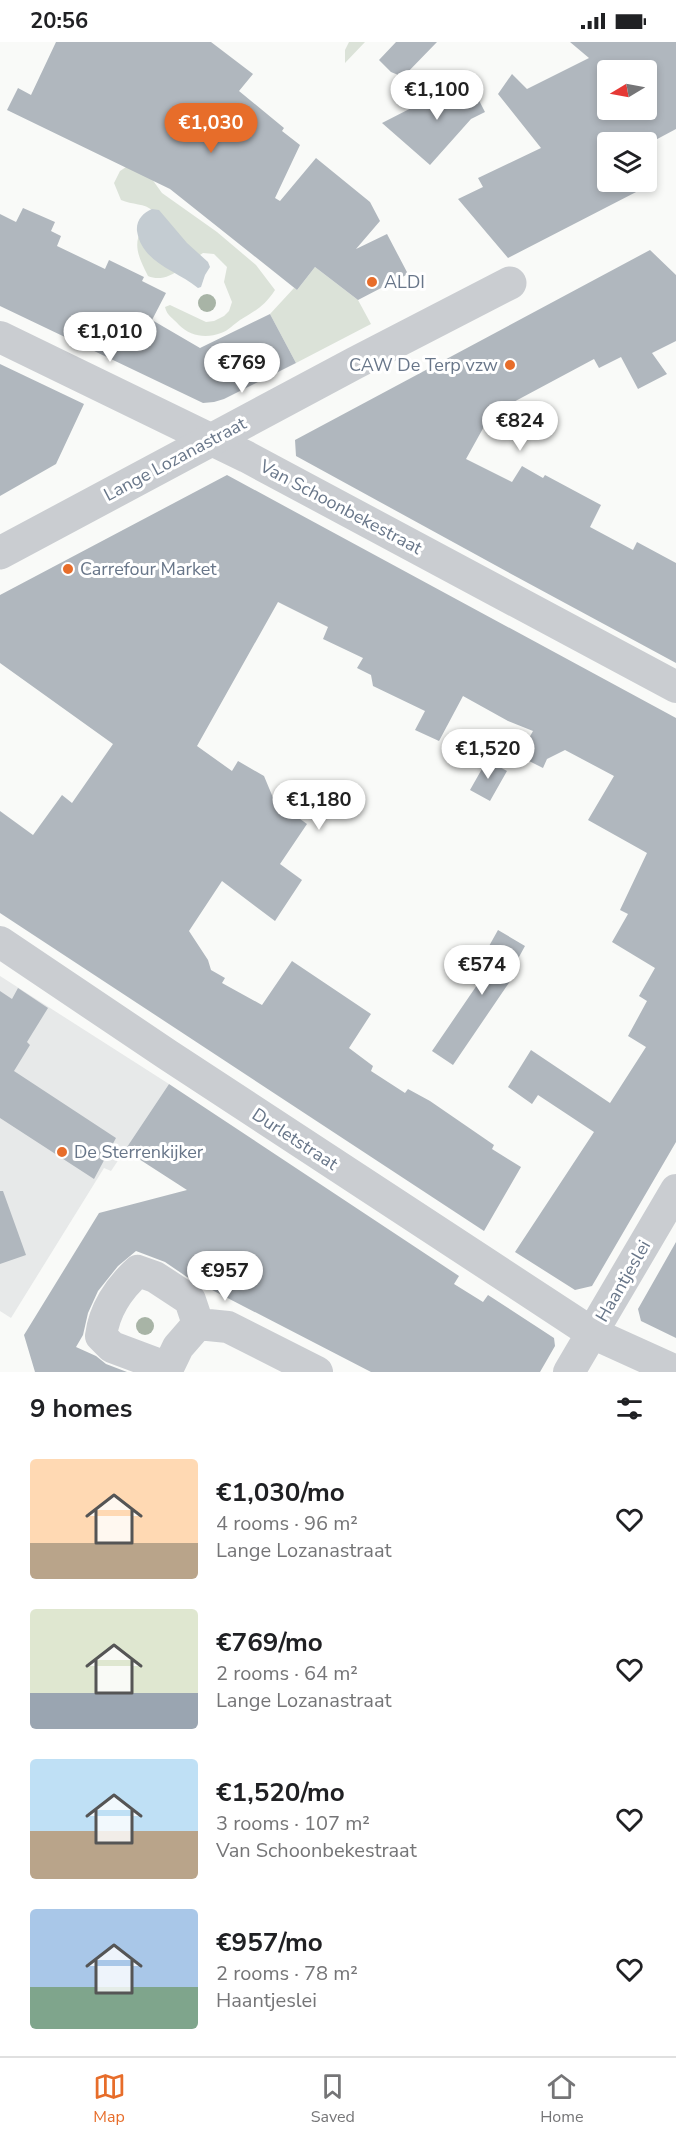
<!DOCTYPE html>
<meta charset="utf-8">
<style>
:root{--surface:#fff;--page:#f6f6f6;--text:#202124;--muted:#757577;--line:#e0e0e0;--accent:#e76d2a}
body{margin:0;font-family:"Nunito Sans",sans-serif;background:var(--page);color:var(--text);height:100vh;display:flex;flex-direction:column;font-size:22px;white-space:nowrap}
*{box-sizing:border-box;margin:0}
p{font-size:20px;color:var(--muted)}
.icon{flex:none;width:33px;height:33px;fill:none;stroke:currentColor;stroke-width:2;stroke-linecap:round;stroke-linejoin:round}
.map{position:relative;height:1330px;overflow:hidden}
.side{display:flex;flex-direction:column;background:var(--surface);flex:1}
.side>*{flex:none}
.needle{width:39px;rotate:260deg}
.fabs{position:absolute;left:597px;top:18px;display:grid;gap:12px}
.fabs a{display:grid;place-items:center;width:60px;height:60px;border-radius:6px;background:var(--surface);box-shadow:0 3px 9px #0003;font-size:30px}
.price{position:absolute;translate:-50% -51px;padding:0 14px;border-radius:21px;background:#fff;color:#222;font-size:20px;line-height:39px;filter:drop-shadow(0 2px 3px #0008)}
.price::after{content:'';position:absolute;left:50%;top:36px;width:18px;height:14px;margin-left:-9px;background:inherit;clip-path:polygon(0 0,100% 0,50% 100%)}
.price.current{background:var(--accent);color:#fff}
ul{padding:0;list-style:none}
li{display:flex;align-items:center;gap:18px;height:150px;padding:0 30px}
li span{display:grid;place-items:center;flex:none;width:168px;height:120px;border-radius:6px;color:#555}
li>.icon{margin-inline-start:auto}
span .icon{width:72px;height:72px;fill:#fffc;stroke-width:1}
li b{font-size:26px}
h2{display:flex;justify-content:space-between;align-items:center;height:72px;padding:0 30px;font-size:26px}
.status{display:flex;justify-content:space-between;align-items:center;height:42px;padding:0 30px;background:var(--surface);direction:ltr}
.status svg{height:16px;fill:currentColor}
.dock{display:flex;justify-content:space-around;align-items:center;height:84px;border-top:2px solid var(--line);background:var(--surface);font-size:16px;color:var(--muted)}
.dock a{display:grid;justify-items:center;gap:3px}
.dock .current{color:var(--accent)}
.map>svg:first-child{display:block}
.built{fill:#e7e9e9}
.green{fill:#dbe2d8}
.water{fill:#c4ccd2}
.building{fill:#b0b7be;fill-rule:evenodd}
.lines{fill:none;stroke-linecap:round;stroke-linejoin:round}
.minor{stroke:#cacdd1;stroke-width:32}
.tertiary{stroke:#cacdd1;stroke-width:33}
.tree{fill:#a8b4a6}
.poi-dot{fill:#e76d2a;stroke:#fff;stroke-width:2}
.labels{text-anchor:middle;stroke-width:6;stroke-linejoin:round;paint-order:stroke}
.poi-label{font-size:18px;fill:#687689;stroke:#fff;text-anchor:start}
.street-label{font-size:18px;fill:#687689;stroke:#fff}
</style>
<div class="status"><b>20:56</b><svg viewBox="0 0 49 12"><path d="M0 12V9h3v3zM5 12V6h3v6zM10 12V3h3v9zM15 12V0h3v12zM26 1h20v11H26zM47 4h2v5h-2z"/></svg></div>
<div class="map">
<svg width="676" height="1330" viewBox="0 0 676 1330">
<rect width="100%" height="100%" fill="#f9faf8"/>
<!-- built -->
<path class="built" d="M0 934 169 1042 111 1129 104 1126 11 1276 0 1269Z"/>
<!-- green -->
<path class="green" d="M349 0H365L345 21V8Z
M129 123 149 133 162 151 217 190 256 223 275 248C264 265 256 268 240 278 234 282 228 289 221 291 206 297 190 294 179 283 173 276 167 274 165 265L170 263 206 280 214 279 224 274 229 269 232 260 224 240 227 225 214 212 203 211C187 221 168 243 148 234 132 203 134 197 153 169 145 161 132 163 121 158L114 141 120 129Z
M315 225 358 258 371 282 296 321 270 272 294 246 297 248Z"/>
<!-- water -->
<path class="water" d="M152 167 159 168 187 201 208 220 210 225 205 233 201 245 198 246C176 228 142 221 137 189 136 178 143 171 152 167Z"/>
<!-- building -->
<path class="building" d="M56 0H211L253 32 239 49 284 86 282 89 300 103 275 156 280 159 316 116 370 160 380 179 356 207 387 192 408 232 358 258 315 225 297 248 170 147 7 68 18 46 31 53Z
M396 0H437L403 35 391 30 379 18Z
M570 0H676V87L646 103V100H608V140H633L640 148 508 216 458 157 483 145 478 136 541 106 498 52 512 32 527 47 589 16ZM608 28H646V68H608Z
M468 37 485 70 471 77 430 123 382 81Z
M23 166 55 180 51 189 61 194 57 204 105 227 109 218 144 235 142 239 166 251 152 278 200 306 270 272 296 321 224 357 214 360 203 361 0 264V172L16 180Z
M650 208 676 233V299L652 311 667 332 638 347 621 315 599 326 594 317 491 372 466 417 512 440 522 424 543 436 545 433 601 463 590 485 633 508 637 500 676 521V621L515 534 296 414 295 398Z
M0 322 84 362 56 422 0 454Z
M227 433 676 676V1100L592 1244 575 1248 515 1210 594 1090 538 1053 532 1062 508 1045 531 1008 610 1061 646 1005 628 994 647 959 639 954 655 926 612 900 628 872 620 868 647 811 588 778 614 734 565 708 547 717 543 726 519 714 533 689 508 679 463 654 439 699 415 688 425 669 373 644 371 633 357 626 363 616 323 597 328 585 278 560 197 704 232 729 238 719 264 734 274 758 307 782 280 822 302 838 275 879 222 839 189 889 208 918 211 928 225 936 222 941 262 963 292 919 371 972 349 1006 373 1024 371 1029 405 1051 408 1047 430 1059 494 1103 492 1107 521 1125 484 1189 0 871V769L33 793 62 753 72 761 113 702 0 621V553Z
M487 718 507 729 490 759 470 748Z
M498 888 525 904 514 924 519 926 453 1023 432 1009 488 927 479 922Z
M18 946 48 966 27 1000 30 1003 14 1029 116 1096 94 1137 0 1076V949L12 957Z
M169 1042 459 1234 454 1242 483 1260 488 1253 554 1296 555 1304 540 1330H371L187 1235 165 1220 136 1209 118 1224 98 1249 88 1271 83 1293 76 1305 96 1314 106 1322 127 1330H35L24 1293 99 1171 187 1148 125 1108Z
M0 1149H3L26 1213 0 1222Z
M676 1200V1296L641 1279 638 1267Z"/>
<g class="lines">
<!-- minor -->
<path class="minor" d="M0 295 247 415 676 645
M0 900 168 1013 592 1291 676 1329
M168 1326 112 1305 101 1294C104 1269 119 1246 138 1229L155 1235 190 1258 198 1282
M166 1330 178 1305 198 1282 228 1285 317 1330
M569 1330 676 1148"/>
<!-- tertiary -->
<path class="tertiary" d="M0 511 355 321 510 241"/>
</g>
<!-- trees -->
<g class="tree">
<circle cx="207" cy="261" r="9"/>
<circle cx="145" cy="1284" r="9"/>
</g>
<!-- markers -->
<g class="poi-dot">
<circle cx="372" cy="240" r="6"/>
<circle cx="510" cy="323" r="6"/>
<circle cx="68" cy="527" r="6"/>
<circle cx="62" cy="1110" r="6"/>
</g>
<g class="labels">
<!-- poi labels -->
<g class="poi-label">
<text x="384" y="246">ALDI</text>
<text x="498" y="329" text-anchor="end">CAW De Terp vzw</text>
<text x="80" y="533">Carrefour Market</text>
<text x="74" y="1116">De Sterrenkijker</text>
</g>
<!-- street labels -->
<g class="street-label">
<text transform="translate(175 417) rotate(-28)" y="6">Lange Lozanastraat</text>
<text transform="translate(341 465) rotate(28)" y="6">Van Schoonbekestraat</text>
<text transform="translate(295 1097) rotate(33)" y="6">Durletstraat</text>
<text transform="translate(623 1239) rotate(-60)" y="6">Haantjeslei</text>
</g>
</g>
</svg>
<div class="fabs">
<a><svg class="needle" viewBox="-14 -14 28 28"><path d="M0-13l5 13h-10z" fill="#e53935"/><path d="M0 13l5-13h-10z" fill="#757577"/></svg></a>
<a><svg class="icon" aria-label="layers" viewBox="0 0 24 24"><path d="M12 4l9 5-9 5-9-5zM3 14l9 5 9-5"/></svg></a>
</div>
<b class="price" style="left:437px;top:79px">€1,100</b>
<b class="price current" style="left:211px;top:112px">€1,030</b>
<b class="price" style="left:110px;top:321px">€1,010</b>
<b class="price" style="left:242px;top:352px">€769</b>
<b class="price" style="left:520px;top:410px">€824</b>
<b class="price" style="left:488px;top:738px">€1,520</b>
<b class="price" style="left:319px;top:789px">€1,180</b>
<b class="price" style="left:482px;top:954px">€574</b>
<b class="price" style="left:225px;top:1260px">€957</b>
</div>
<section class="side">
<h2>9 homes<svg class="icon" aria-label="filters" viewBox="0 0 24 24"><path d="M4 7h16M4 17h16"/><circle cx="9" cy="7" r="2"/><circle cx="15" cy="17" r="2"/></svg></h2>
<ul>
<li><span style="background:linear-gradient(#ffd9b3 70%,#b9a48a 0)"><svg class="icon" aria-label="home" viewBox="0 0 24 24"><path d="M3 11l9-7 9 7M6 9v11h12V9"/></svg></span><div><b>€1,030/mo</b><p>4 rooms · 96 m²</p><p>Lange Lozanastraat</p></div><svg class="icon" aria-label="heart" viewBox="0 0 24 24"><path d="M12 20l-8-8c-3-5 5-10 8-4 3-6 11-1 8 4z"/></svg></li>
<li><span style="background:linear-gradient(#dfe7d0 70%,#9aa5b1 0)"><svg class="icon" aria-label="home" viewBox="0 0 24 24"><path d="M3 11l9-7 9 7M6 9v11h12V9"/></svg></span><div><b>€769/mo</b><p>2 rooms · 64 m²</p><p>Lange Lozanastraat</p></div><svg class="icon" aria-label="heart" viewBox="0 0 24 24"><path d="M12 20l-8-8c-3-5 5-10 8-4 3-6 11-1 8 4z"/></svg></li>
<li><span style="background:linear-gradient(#bfe0f5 60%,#b9a48a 0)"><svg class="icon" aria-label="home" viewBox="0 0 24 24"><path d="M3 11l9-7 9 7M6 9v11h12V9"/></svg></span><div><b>€1,520/mo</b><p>3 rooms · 107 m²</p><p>Van Schoonbekestraat</p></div><svg class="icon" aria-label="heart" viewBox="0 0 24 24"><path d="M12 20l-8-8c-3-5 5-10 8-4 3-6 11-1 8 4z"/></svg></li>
<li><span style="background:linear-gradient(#a9c7e8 65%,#7fa58c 0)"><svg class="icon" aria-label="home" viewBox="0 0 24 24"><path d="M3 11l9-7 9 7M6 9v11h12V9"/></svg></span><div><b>€957/mo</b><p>2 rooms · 78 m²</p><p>Haantjeslei</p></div><svg class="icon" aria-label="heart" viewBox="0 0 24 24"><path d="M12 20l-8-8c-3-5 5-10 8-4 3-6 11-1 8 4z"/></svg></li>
</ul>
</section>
<nav class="dock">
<a class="current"><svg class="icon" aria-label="map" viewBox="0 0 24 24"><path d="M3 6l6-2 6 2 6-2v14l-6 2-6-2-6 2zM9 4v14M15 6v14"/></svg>Map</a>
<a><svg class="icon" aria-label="saved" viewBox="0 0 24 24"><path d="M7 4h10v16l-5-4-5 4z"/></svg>Saved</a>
<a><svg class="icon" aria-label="home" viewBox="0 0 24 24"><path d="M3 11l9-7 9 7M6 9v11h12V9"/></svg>Home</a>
</nav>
